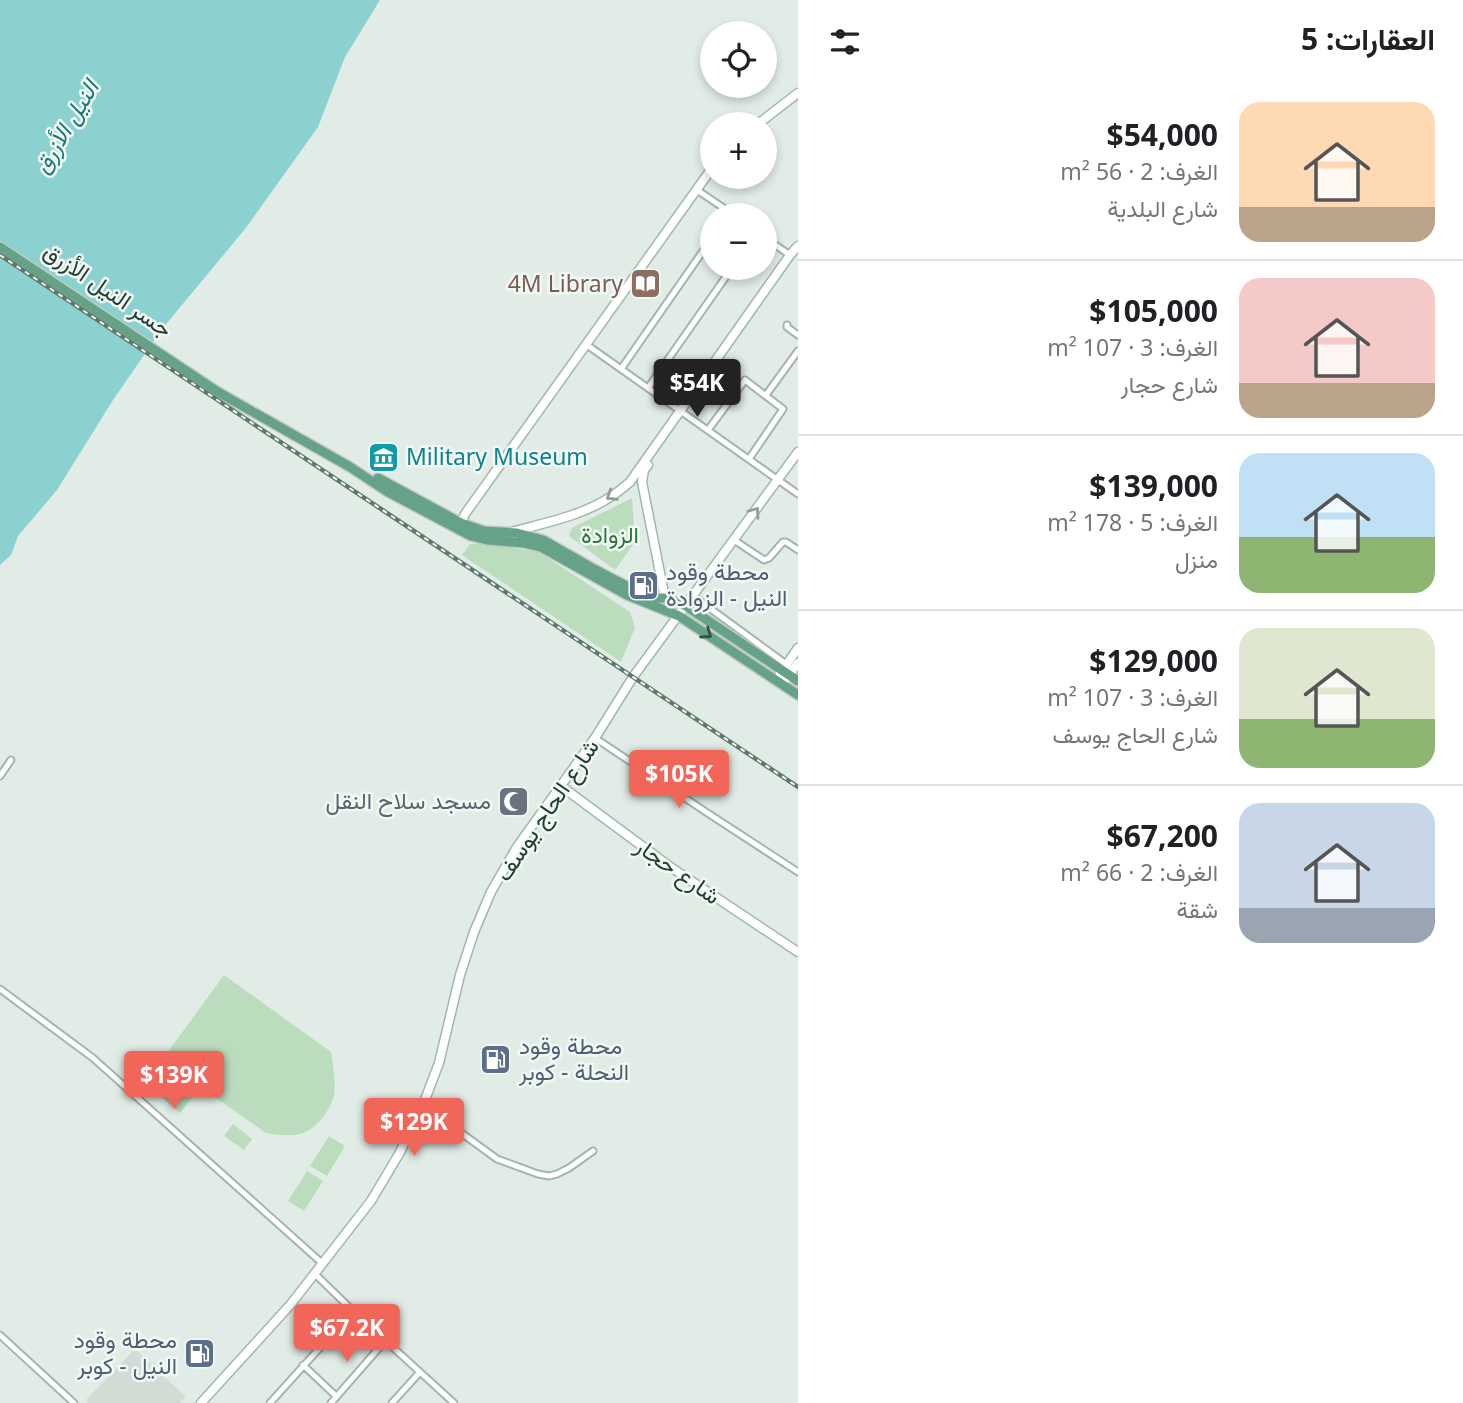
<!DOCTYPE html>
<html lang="ar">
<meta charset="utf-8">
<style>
:root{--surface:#fff;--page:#f2f2f2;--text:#202124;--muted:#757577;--line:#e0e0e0;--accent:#f2665a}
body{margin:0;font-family:"Noto Sans",Vazirmatn,sans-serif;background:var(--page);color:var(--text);direction:rtl;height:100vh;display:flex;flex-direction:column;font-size:26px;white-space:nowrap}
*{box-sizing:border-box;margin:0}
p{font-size:23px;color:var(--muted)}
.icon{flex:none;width:38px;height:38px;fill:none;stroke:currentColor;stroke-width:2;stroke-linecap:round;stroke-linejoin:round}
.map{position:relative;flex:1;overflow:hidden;direction:ltr}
.drawer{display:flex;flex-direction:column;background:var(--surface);width:665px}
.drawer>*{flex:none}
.tools{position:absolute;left:700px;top:21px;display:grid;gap:14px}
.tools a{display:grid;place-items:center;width:77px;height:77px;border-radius:50%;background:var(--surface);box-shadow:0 4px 10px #0003;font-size:35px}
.price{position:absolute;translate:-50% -60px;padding:0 16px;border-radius:7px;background:var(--accent);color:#fff;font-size:23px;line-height:46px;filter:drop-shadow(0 2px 4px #0008)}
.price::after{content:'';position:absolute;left:50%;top:42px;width:21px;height:16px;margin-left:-10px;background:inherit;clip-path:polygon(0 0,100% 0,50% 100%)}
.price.on{background:#222;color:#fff}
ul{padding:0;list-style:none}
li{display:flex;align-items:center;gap:21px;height:175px;padding:0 28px}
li+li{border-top:2px solid var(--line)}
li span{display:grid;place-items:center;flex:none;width:196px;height:140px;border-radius:21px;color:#555}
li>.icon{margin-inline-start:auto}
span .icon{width:84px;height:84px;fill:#fffc;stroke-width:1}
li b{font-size:30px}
h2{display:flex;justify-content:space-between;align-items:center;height:84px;padding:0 28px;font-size:30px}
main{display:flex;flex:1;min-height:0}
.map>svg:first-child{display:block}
.built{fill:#d0dcd4}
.green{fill:#bbddbe}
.water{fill:#8ad1d0}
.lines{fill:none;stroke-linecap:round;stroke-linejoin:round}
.street-casing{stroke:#a5b4ac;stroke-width:9}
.secondary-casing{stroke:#a0b8ac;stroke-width:11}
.primary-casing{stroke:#c1c9c5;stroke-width:12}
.street{stroke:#fff;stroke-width:5}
.secondary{stroke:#fff;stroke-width:8}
.primary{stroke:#66a288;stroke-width:9}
.rail-casing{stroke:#5c796c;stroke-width:4.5}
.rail{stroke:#f2f9f4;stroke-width:2;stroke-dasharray:5;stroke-linecap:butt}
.oneway{stroke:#909e98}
.oneway2{stroke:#335647}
.labels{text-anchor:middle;stroke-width:5;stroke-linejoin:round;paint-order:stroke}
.education-label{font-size:23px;fill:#785e54;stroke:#f2f9f4;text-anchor:end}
.street-label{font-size:23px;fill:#223d31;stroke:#f2f9f4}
.culture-label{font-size:23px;fill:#0d838f;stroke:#f2f9f4;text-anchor:start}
.park-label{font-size:23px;fill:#2c743c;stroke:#f2f9f4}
.service-label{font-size:23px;fill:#4e5e75;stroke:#f2f9f4;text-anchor:start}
.worship-label{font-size:23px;fill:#5b616d;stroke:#f2f9f4;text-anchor:end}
.water-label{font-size:24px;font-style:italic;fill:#1c7979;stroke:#f2f9f4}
</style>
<main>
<section class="drawer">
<h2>العقارات: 5<svg class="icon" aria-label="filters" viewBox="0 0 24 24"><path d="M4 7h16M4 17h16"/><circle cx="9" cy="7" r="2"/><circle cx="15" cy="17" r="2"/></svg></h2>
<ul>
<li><span style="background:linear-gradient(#ffd9b3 75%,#b9a48a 0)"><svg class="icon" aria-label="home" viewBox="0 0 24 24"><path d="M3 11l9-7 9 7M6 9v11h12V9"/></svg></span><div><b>$54,000</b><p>الغرف: 2 · 56 m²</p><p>شارع البلدية</p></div></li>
<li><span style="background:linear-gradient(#f6c9c9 75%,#b9a48a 0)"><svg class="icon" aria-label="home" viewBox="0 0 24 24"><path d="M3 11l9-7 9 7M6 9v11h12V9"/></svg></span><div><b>$105,000</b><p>الغرف: 3 · 107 m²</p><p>شارع حجار</p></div></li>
<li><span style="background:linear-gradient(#bfe0f5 60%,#8fb573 0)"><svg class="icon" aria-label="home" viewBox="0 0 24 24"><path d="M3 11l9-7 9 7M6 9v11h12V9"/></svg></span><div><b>$139,000</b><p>الغرف: 5 · 178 m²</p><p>منزل</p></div></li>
<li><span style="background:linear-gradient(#dfe7d0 65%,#8fb573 0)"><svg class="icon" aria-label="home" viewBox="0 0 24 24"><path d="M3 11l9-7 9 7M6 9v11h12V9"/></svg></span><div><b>$129,000</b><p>الغرف: 3 · 107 m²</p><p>شارع الحاج يوسف</p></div></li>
<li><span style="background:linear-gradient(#c9d6e8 75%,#9aa5b1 0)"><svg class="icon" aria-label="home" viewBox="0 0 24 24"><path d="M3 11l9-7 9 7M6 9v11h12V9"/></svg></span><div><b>$67,200</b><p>الغرف: 2 · 66 m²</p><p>شقة</p></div></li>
</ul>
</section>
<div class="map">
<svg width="798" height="1403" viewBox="0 0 798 1403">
<rect width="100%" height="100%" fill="#e2ece6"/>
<!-- built -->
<path class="built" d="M135 1349 186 1397 180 1403H88L86 1400Z"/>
<!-- green -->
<path class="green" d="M632 498 635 542 615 570 569 536 572 528Z
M470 544H487L539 552 630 612 635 628 621 662 462 555Z
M224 975 331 1052C333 1066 336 1082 334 1096 332 1103 328 1110 324 1116 308 1138 291 1137 266 1133L162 1060Z
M165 1071 194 1095 180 1113 151 1088Z
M233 1124 252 1139 244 1150 224 1136Z
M329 1136 345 1146 327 1176 310 1166Z
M307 1171 323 1181 304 1211 288 1201Z"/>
<!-- water -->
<path class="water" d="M0 0H380L345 57 318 127 245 229 162 329 113 400 57 490 18 536 11 555 0 565Z"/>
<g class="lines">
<defs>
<path id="street" d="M697 190 734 215
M765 238 790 255
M787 325V327L798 335
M587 345 798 494
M621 369 712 238
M648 388 732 268
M766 395 798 351
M708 430 745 380 783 409 749 459
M734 540 764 560 769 558 783 542H786L798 550
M693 596 786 664
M595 738 706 812 798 872
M0 776 11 760
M0 989 93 1058 323 1264
M423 1105 497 1159 538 1174 549 1176 557 1174 569 1168 593 1151
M315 1274 353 1311 454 1403
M0 1335 74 1403
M303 1365 336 1396
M270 1403 353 1311
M331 1403 385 1341
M392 1403 420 1372"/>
<path id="secondary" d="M758 124 798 93
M648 465 644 470 642 482 665 598
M461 523 465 514 712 168
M511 532C544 523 582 516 612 496 618 492 624 487 630 482L790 255 798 246
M780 674 798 648
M786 679 798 663
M561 786 669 866 798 952
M201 1403 291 1304 371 1201 399 1154 423 1105 439 1063 460 975 474 932 491 892 517 847 595 738 633 677 798 452"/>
<path id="primary" d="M0 247 218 392 350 467 388 492 471 536 487 540 524 543 541 547 627 595 679 616 798 695
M378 478 461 523 484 531 517 533 543 540 592 568 642 594 655 598H665L686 606 798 681"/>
</defs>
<!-- street casing -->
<use href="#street" class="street-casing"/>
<!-- secondary casing -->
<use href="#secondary" class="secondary-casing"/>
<!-- primary casing -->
<use href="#primary" class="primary-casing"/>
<!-- street -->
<use href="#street" class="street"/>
<!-- secondary -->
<use href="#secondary" class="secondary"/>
<!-- primary -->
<use href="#primary" class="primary"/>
<defs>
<path id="rail" d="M0 255 798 787"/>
</defs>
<!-- rail casing -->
<use href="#rail" class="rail-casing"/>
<!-- rail -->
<use href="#rail" class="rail"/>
</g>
<!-- one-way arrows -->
<defs><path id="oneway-chevron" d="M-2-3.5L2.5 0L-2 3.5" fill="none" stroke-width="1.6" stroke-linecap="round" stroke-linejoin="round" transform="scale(1.75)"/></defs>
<g class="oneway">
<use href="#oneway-chevron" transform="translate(611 496) rotate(147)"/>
<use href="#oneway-chevron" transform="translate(755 512) rotate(-54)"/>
</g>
<use class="oneway2" href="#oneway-chevron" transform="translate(707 634) rotate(35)"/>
<!-- icons -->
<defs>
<symbol id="library-square" viewBox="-11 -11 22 22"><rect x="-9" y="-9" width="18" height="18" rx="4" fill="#8d6e63" stroke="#f2f9f4"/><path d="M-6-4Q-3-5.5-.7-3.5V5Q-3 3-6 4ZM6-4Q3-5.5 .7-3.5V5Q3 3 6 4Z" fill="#fff"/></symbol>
<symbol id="museum-square" viewBox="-11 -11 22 22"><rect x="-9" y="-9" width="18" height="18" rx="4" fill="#0f9aa8" stroke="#f2f9f4"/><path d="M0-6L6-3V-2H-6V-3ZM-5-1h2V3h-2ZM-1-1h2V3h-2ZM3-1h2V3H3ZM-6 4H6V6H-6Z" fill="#fff"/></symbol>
<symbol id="fuel-square" viewBox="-11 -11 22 22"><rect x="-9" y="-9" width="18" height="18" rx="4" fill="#5c6f8a" stroke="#f2f9f4"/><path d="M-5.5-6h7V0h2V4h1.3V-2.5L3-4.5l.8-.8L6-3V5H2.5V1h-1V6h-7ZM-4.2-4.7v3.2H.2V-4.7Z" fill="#fff"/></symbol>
<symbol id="mosque-square" viewBox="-11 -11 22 22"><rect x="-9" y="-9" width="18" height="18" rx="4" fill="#6b7280" stroke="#f2f9f4"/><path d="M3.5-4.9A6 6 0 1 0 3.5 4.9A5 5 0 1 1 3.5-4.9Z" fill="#fff"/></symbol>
</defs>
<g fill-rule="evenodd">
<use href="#library-square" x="628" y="266" width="35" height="35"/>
<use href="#museum-square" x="366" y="440" width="35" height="35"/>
<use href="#fuel-square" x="626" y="568" width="35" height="35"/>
<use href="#mosque-square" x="496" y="784" width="35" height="35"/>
<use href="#fuel-square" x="478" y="1042" width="35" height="35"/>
<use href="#fuel-square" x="182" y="1336" width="35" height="35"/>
</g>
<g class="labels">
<!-- education labels -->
<g class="education-label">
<text x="623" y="292">4M Library</text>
</g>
<!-- street labels -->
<g class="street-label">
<text transform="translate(108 290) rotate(34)" y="8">جسر النيل الأزرق</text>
<text transform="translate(547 810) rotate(-56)" y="8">شارع الحاج يوسف</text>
<text transform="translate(678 871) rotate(35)" y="8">شارع حجار</text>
</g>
<!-- culture labels -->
<g class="culture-label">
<text x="406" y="465">Military Museum</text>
</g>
<!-- park labels -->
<g class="park-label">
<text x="610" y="543">الزوادة</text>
</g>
<!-- service labels -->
<g class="service-label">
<text x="666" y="580">محطة وقود<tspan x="666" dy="26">النيل - الزوادة</tspan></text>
<text x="519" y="1054">محطة وقود<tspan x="519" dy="26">النحلة - كوبر</tspan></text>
<text x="177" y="1348" text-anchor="end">محطة وقود<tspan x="177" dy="26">النيل - كوبر</tspan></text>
</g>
<!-- worship labels -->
<g class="worship-label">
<text x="491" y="809">مسجد سلاح النقل</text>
</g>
<!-- water labels -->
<g class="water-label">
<text transform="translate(66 127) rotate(-59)" y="8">النيل الأزرق</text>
</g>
</g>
</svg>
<div class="tools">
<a><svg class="icon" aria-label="locate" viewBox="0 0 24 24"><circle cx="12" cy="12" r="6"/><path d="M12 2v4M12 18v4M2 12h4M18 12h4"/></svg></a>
<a>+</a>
<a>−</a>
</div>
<b class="price on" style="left:697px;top:419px">$54K</b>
<b class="price" style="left:679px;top:810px">$105K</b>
<b class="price" style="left:174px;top:1111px">$139K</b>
<b class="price" style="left:414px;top:1158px">$129K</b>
<b class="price" style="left:347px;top:1364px">$67.2K</b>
</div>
</main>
